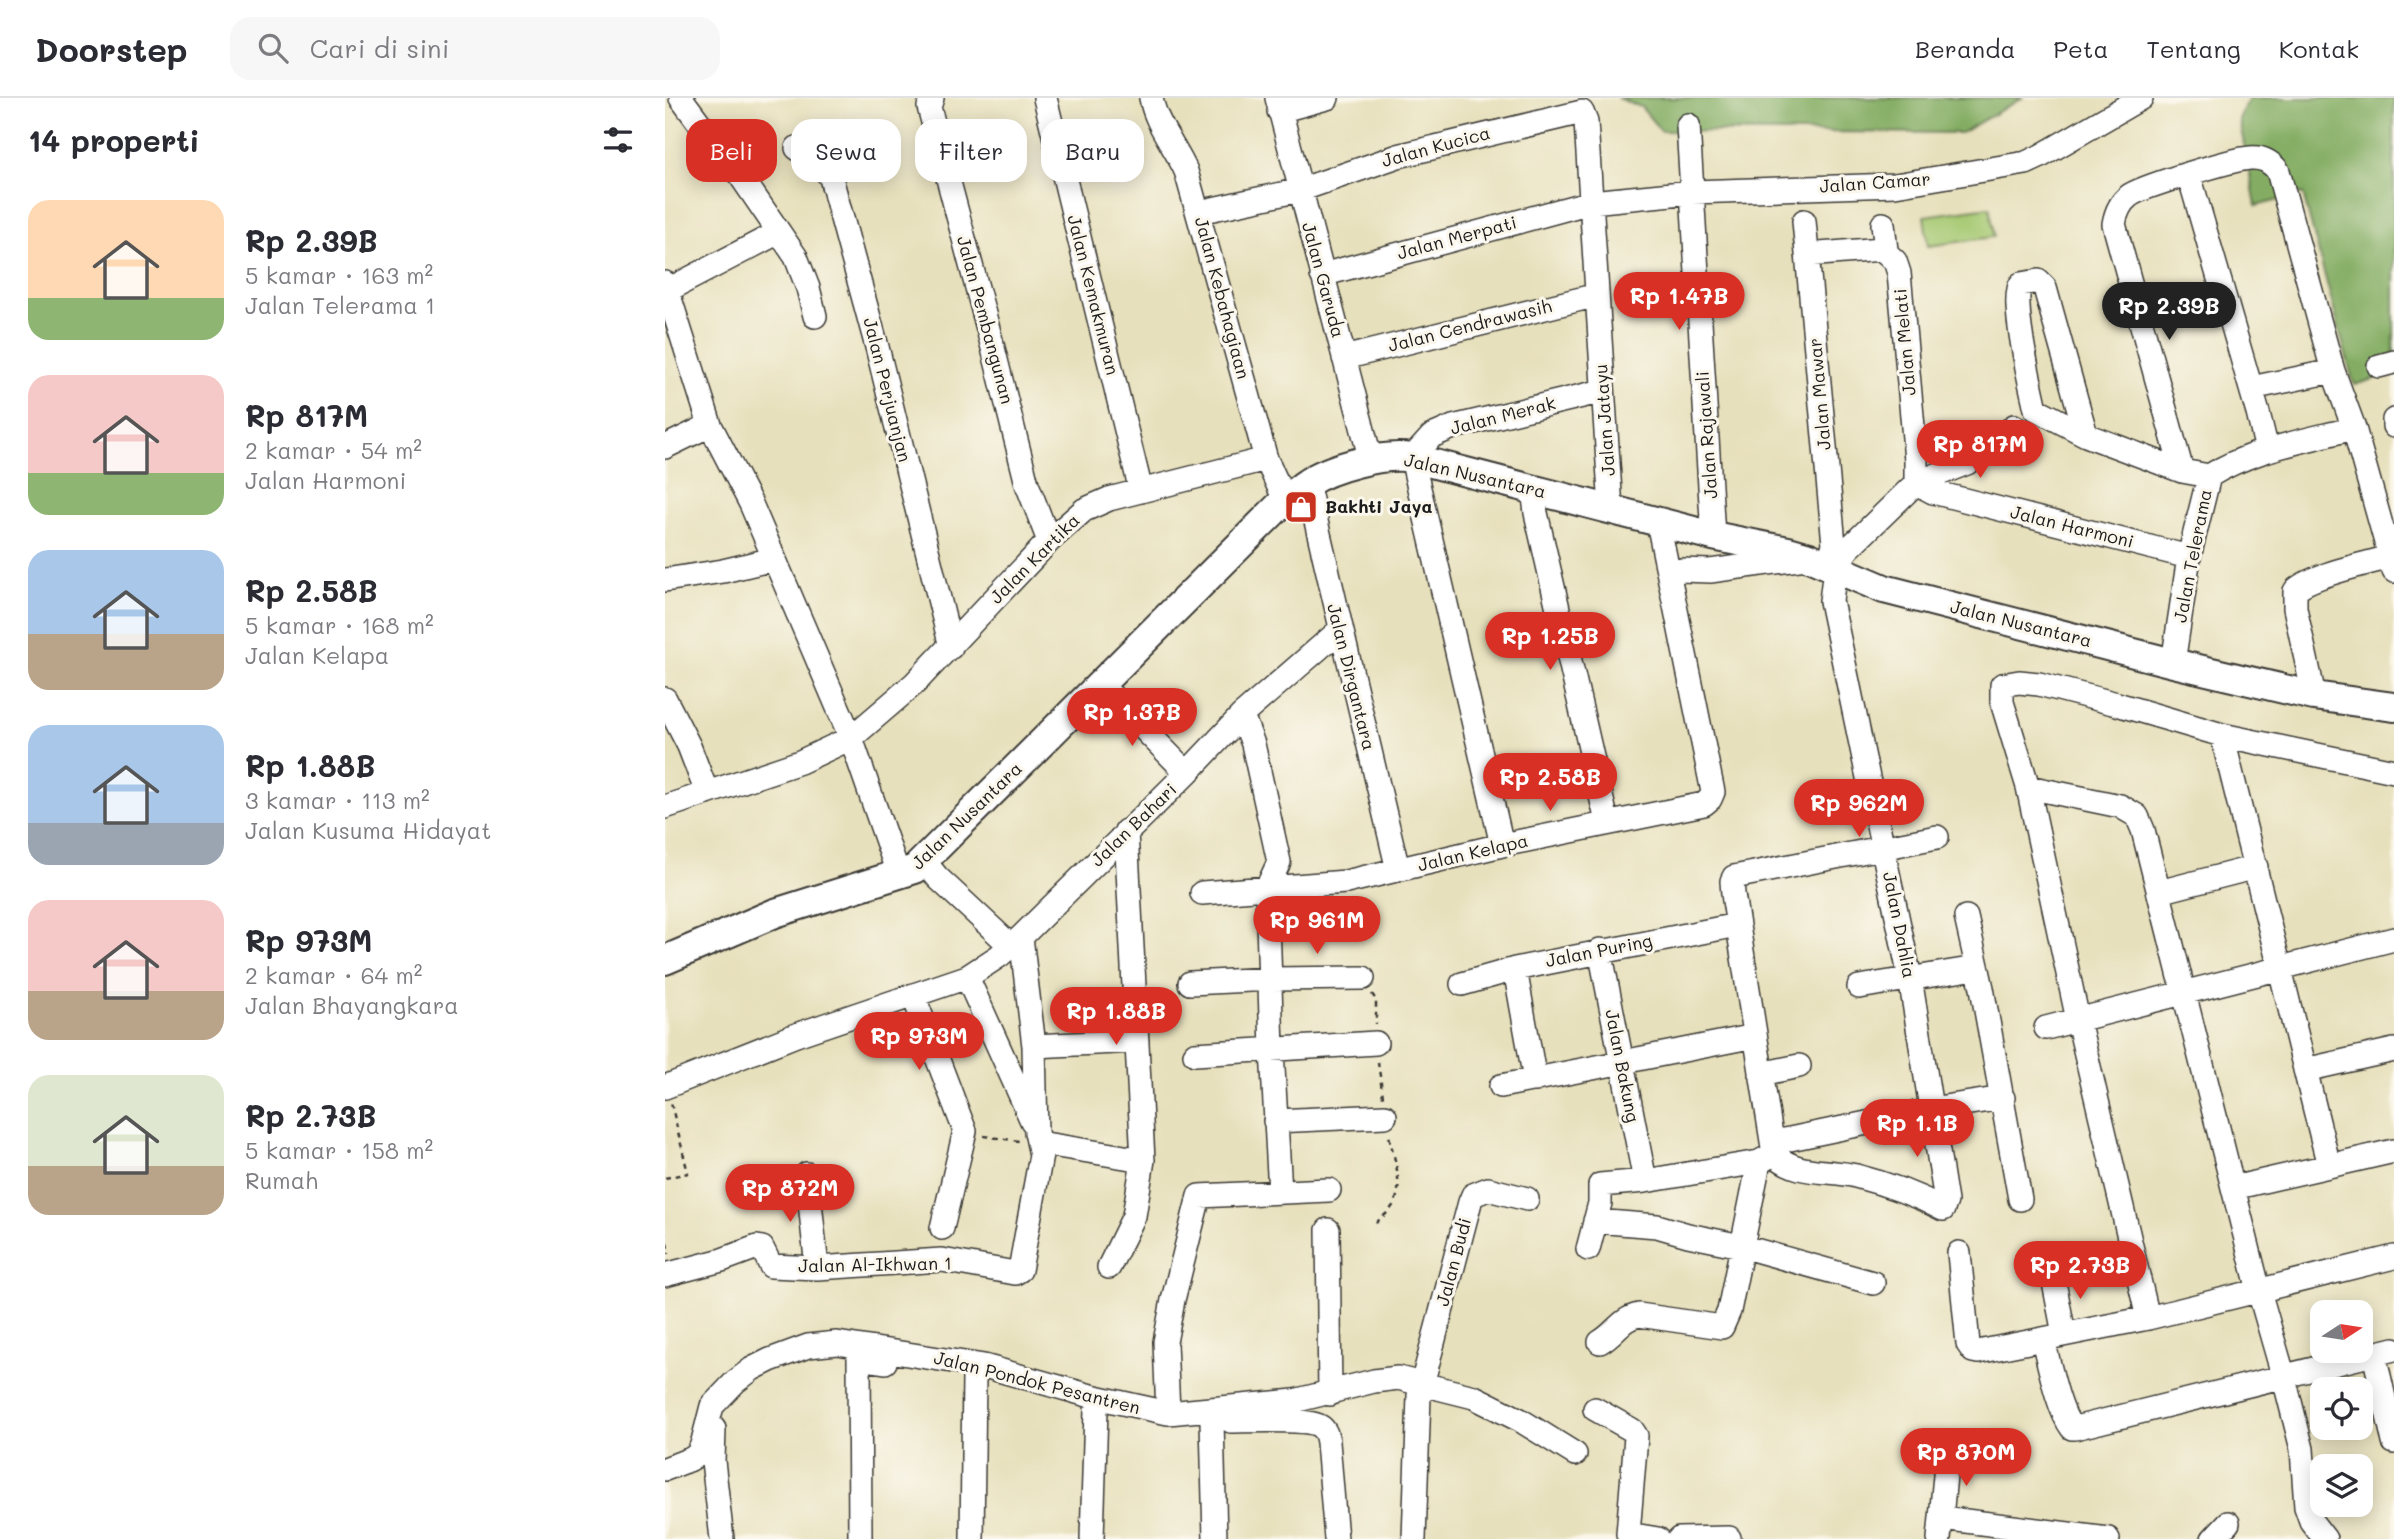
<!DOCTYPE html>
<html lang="id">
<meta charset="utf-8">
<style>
:root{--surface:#fff;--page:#f7f7f7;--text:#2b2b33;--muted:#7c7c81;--line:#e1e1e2;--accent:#d93025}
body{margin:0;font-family:Mali,sans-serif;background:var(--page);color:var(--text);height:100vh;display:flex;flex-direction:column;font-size:26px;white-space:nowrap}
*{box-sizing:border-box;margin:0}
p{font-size:23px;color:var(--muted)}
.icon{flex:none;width:38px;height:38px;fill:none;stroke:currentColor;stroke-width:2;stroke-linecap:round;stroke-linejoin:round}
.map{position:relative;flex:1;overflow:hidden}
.drawer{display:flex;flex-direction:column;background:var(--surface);width:665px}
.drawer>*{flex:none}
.banner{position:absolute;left:21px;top:21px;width:665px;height:63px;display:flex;gap:14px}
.needle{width:46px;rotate:78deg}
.tools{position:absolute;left:1645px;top:1202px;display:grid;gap:14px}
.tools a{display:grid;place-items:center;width:63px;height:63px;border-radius:14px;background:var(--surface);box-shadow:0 4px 18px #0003;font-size:35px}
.price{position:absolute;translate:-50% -60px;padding:0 16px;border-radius:24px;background:var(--accent);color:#fff;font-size:23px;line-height:46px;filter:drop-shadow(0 2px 4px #0008)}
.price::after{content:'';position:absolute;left:50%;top:42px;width:21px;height:16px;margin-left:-10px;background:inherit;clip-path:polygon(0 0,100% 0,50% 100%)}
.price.selected{background:#222;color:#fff}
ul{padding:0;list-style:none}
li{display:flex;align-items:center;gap:21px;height:175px;padding:0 28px}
li span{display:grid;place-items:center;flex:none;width:196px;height:140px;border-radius:21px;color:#555}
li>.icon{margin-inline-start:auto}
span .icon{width:84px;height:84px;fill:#fffc;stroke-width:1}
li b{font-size:30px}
h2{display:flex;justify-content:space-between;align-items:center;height:84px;padding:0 28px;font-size:30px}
.pill{padding:0 24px;border-radius:21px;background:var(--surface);box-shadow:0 4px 18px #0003;font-size:24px;line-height:63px}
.pill.selected{background:var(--accent);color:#fff}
header{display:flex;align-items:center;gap:42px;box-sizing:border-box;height:98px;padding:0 35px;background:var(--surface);border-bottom:2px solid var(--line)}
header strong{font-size:33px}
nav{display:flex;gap:38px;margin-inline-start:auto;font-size:24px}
.search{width:490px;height:63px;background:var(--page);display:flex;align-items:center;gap:18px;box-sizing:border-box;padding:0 24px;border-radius:21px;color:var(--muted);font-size:26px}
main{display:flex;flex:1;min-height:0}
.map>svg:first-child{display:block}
.green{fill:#a6c972;stroke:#617247;stroke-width:2}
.forest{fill:#84ad64;stroke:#506440;stroke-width:2}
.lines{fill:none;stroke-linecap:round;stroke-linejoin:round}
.minor-casing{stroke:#3a3934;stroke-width:26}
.major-casing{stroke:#3a3934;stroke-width:32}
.path{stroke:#3a3934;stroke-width:2.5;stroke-dasharray:5 5;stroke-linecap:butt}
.minor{stroke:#fff;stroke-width:23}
.major{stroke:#fff;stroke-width:28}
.labels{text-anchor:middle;stroke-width:6;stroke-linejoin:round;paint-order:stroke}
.street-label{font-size:18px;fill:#1c1c1c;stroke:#fbf7ec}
.poi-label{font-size:18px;font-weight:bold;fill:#1c1c1c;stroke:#fbf7ec;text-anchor:start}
</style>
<header>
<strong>Doorstep</strong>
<div class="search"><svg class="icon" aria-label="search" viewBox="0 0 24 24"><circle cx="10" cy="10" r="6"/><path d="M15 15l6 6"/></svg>Cari di sini</div>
<nav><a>Beranda</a><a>Peta</a><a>Tentang</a><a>Kontak</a></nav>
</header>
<main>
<section class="drawer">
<h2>14 properti<svg class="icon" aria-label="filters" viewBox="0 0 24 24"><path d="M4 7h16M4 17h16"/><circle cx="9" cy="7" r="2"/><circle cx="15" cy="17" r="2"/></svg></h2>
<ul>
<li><span style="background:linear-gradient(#ffd9b3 70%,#8fb573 0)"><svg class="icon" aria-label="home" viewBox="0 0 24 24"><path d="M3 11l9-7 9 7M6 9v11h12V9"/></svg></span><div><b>Rp 2.39B</b><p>5 kamar · 163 m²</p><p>Jalan Telerama 1</p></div></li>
<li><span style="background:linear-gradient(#f6c9c9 70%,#8fb573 0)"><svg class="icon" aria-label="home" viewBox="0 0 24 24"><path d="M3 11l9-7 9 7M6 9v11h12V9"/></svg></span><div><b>Rp 817M</b><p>2 kamar · 54 m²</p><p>Jalan Harmoni</p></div></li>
<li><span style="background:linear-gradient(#a9c7e8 60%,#b9a48a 0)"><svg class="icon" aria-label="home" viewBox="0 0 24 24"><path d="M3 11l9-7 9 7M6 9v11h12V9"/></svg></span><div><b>Rp 2.58B</b><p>5 kamar · 168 m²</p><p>Jalan Kelapa</p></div></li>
<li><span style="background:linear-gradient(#a9c7e8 70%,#9aa5b1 0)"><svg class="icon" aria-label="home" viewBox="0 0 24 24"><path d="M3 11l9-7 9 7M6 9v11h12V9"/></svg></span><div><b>Rp 1.88B</b><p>3 kamar · 113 m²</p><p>Jalan Kusuma Hidayat</p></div></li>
<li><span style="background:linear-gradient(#f6c9c9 65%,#b9a48a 0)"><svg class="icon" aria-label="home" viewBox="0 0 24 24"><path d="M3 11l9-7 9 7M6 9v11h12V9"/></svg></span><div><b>Rp 973M</b><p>2 kamar · 64 m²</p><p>Jalan Bhayangkara</p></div></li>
<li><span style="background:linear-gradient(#dfe7d0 65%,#b9a48a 0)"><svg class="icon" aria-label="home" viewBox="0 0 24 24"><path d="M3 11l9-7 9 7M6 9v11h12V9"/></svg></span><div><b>Rp 2.73B</b><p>5 kamar · 158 m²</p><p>Rumah</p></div></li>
</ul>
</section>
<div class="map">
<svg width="1729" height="1441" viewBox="0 0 1729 1441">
<rect width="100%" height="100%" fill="#fbf7ec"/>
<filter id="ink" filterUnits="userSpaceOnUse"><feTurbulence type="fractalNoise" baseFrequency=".0143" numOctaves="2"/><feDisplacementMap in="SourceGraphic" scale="14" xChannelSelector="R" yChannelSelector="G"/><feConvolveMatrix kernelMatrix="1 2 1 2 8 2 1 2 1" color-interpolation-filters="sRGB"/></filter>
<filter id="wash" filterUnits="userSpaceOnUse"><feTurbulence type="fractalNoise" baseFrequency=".00686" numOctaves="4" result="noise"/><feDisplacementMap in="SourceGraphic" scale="28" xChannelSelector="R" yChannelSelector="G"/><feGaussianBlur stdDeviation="1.57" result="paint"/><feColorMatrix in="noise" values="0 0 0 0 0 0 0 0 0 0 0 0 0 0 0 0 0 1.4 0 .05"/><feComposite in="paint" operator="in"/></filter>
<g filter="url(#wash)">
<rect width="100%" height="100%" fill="#e7e0bc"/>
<!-- green -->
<path class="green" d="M1325 109 1329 139 1263 148 1259 118Z"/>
<!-- forest -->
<path class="forest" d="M952 0H1357L1296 35 996 33 976 9Z
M1584 0H1729V275L1689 287 1638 96 1591 108 1574 21Z"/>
</g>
<g filter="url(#ink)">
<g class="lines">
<defs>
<path id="minor" d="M16 0 44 38 62 58 131 159 143 190 150 218
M267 0 264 9 327 246 362 386 384 443
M380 0 476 393
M486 0C491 27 510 48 521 73L601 361 620 402
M612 0 706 363
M614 13 662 0
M1023 27 1048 438
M132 50 158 68 166 80 212 249 286 549
M1524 77 1593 315 1602 352
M534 114 635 92 733 58 917 14 921 24 946 411
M1139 123 1169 446 1163 468
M1218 126 1221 152
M1142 157 1217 151 1230 163 1234 175 1251 362V385
M657 177 926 104 1027 94 1230 87 1361 65 1374 59 1476 0
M0 185 45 327 86 406 186 640 234 778
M3 192 114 134
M679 260 932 197
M1714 268 1729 264
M1586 290 1668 273
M1729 322V328
M1421 337 1380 190 1373 183 1356 186C1345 201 1366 289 1371 311L1421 337 1517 373
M0 349 45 327
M1544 378 1517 373 1449 126C1451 114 1455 105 1464 98 1475 89 1569 61 1585 60 1598 59 1606 64 1613 73L1668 273 1689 330 1729 473
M642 385 733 772
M1251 385 1268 394 1524 459
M868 391 871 415 942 724
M1016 472 1045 473 1141 460
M0 482 58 473 109 461
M1508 565 1524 459 1544 378C1587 351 1640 343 1689 330
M436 587 522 675
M1649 598 1630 510V493C1642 478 1705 465 1725 459
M0 601 24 648 42 695
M577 617 588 646 614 764 602 790 607 952 615 1094
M1557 637 1664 1068
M1363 689 1455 708 1472 718 1478 732 1594 1193 1619 1280 1637 1351 1641 1409 1646 1423 1660 1441
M0 709 135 664 186 640 250 585 384 443 419 412 444 401 601 361
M837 747 747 360 767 338 788 329 938 293
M259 763 273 780 346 848
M1494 794 1591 769
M537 795 681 784 837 747 1039 706 1045 701 1048 694 993 424
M1301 819 1317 890 1355 1101
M935 852 980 1083
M850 871 870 982
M302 879 367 1023
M525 885 606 881 698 880
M797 886 850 871 1072 827
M1194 889 1311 870
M249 899 300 1033 277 1130
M1381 930 1729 841
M369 948 472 943
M530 956 711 945
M1640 972 1729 952
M1096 976 1134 968
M836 988 1090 938
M0 989 131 937 302 879 334 858 356 839 522 675 577 617 675 532
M610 1023 720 1018
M1108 1041 1120 1042 1279 1009 1338 1000
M374 1045 478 1062
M1109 1056C1132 1078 1162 1071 1191 1078 1222 1086 1250 1096 1278 1111L1281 1103 1245 880 1166 503 1170 470 1183 451 1251 385 1302 365 1326 349 1349 328
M142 1076 152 1170
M1568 1090 1729 1053
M930 1123 992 1128 1023 1137 1076 1148 1208 1185
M663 1132 665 1296
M923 1151 935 1105V1087L980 1083 1094 1064 1109 1056 1068 796 1067 783 1069 779 1272 739
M1294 1155 1303 1246 1308 1253 1313 1254 1483 1220 1729 1159
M444 1169 469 1118 478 1062 461 733
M0 1177 57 1162 92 1149 97 1150 106 1168 152 1170 277 1162 350 1175 355 1172 376 1057 371 1034 369 948 356 839
M1388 1179 1399 1236
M1483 1220 1413 922 1363 689 1337 604V587L1354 584 1374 586 1452 606 1557 637 1729 673
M1378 1242C1384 1265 1393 1312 1407 1330H1410L1729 1251
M935 1244C951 1235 955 1221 974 1217L1057 1229 1064 1213 1094 1064
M1709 1256 1729 1344
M930 1311 967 1332 971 1338 963 1436 965 1441
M503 1315 500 1244 508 1202 534 1098 664 1092
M547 1323 550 1441
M566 1323C583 1323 646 1320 656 1329 661 1333 662 1338 663 1344L671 1441
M49 1331 48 1363 57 1441
M0 1371 26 1361 33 1356 37 1347 47 1308 70 1284 87 1271 105 1262 143 1248 172 1245 319 1268 426 1298 503 1315 629 1303 709 1283 733 1280 809 1299 855 1322 910 1356
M1277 1420 1443 1441
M963 1436 993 1441
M195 1441 194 1260 220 1264
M307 1441 309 1278
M427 1441 431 1312
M749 1441 754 1298 805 1104 808 1097 823 1091 862 1101
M1014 1441 1064 1440
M1274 1441 1282 1356
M1548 1441 1563 1425"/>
<path id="major" d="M0 862 110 815 250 771 620 402C627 397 634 390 642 385 666 369 719 355 747 360L1048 438 1123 453 1144 459 1219 491 1508 565 1649 598 1729 609"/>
</defs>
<!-- minor casing -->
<use href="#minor" class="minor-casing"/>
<!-- major casing -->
<use href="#major" class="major-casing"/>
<!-- path -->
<path class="path" d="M707 896 711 902V926
M713 964 718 999
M319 1038 354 1043
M0 1080 23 1075 6 1005
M711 1125C716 1120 723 1115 727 1109 741 1090 728 1058 724 1037
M0 1135 4 1156"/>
<!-- minor -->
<use href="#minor" class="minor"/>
<!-- major -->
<use href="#major" class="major"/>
</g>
</g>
<!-- icons -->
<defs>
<symbol id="shop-square" viewBox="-11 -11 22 22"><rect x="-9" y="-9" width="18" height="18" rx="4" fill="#c8321e" stroke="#fbf7ec"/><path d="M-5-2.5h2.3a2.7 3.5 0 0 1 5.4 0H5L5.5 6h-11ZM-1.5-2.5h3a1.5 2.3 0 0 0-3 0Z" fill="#fff"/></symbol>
</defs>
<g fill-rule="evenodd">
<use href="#shop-square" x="617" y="390" width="38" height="38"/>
</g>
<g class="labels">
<!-- street labels -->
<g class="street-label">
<text transform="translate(771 49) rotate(-15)" y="6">Jalan Kucica</text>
<text transform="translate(1210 85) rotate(-4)" y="6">Jalan Camar</text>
<text transform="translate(792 140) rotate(-15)" y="6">Jalan Merpati</text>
<text transform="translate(658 182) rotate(75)" y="6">Jalan Garuda</text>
<text transform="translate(428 197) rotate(76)" y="6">Jalan Kemakmuran</text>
<text transform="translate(557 200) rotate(75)" y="6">Jalan Kebahagiaan</text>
<text transform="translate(320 222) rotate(75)" y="6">Jalan Pembangunan</text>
<text transform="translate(805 228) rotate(-14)" y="6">Jalan Cendrawasih</text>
<text transform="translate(1240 244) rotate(-95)" y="6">Jalan Melati</text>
<text transform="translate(222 292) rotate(76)" y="6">Jalan Perjuanjan</text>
<text transform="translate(1155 296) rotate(-95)" y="6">Jalan Mawar</text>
<text transform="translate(838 318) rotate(-14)" y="6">Jalan Merak</text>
<text transform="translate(940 322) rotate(-94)" y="6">Jalan Jatayu</text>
<text transform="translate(1042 337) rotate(-94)" y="6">Jalan Rajawali</text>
<text transform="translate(810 378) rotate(13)" y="6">Jalan Nusantara</text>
<text transform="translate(1407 429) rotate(14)" y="6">Jalan Harmoni</text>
<text transform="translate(1528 458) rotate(-79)" y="6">Jalan Telerama</text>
<text transform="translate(370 461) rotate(-45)" y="6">Jalan Kartika</text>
<text transform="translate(1356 526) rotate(14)" y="6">Jalan Nusantara</text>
<text transform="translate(686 579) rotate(76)" y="6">Jalan Dirgantara</text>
<text transform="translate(302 718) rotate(-44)" y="6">Jalan Nusantara</text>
<text transform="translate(469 727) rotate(-44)" y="6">Jalan Bahari</text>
<text transform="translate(808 755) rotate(-13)" y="6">Jalan Kelapa</text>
<text transform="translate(1234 827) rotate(79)" y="6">Jalan Dahlia</text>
<text transform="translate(934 853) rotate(-11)" y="6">Jalan Puring</text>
<text transform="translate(957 968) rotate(79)" y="6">Jalan Bakung</text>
<text transform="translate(789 1164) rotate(-75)" y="6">Jalan Budi</text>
<text transform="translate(210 1167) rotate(-1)" y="6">Jalan Al-Ikhwan 1</text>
<text transform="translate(372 1285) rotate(14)" y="6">Jalan Pondok Pesantren</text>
</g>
<!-- poi labels -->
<g class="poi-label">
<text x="660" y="415">Bakhti Jaya</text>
</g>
</g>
</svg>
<div class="tools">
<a><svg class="needle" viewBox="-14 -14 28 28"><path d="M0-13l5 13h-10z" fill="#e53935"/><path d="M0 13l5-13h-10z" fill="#7c7c81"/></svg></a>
<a><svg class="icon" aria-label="locate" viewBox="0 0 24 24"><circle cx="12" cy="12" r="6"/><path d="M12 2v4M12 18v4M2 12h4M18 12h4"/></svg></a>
<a><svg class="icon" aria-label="layers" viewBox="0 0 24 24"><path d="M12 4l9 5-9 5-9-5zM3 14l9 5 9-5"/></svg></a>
</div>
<b class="price" style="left:1014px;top:234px">Rp 1.47B</b>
<b class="price selected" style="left:1504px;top:244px">Rp 2.39B</b>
<b class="price" style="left:1315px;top:382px">Rp 817M</b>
<b class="price" style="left:885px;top:574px">Rp 1.25B</b>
<b class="price" style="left:467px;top:650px">Rp 1.37B</b>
<b class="price" style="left:885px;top:715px">Rp 2.58B</b>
<b class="price" style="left:1194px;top:741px">Rp 962M</b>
<b class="price" style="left:652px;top:858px">Rp 961M</b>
<b class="price" style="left:451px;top:949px">Rp 1.88B</b>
<b class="price" style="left:254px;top:974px">Rp 973M</b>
<b class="price" style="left:1252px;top:1061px">Rp 1.1B</b>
<b class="price" style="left:125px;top:1126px">Rp 872M</b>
<b class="price" style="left:1415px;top:1203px">Rp 2.73B</b>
<b class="price" style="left:1301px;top:1390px">Rp 870M</b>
<div class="banner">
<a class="pill selected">Beli</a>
<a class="pill">Sewa</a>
<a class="pill">Filter</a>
<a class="pill">Baru</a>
</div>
</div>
</main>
